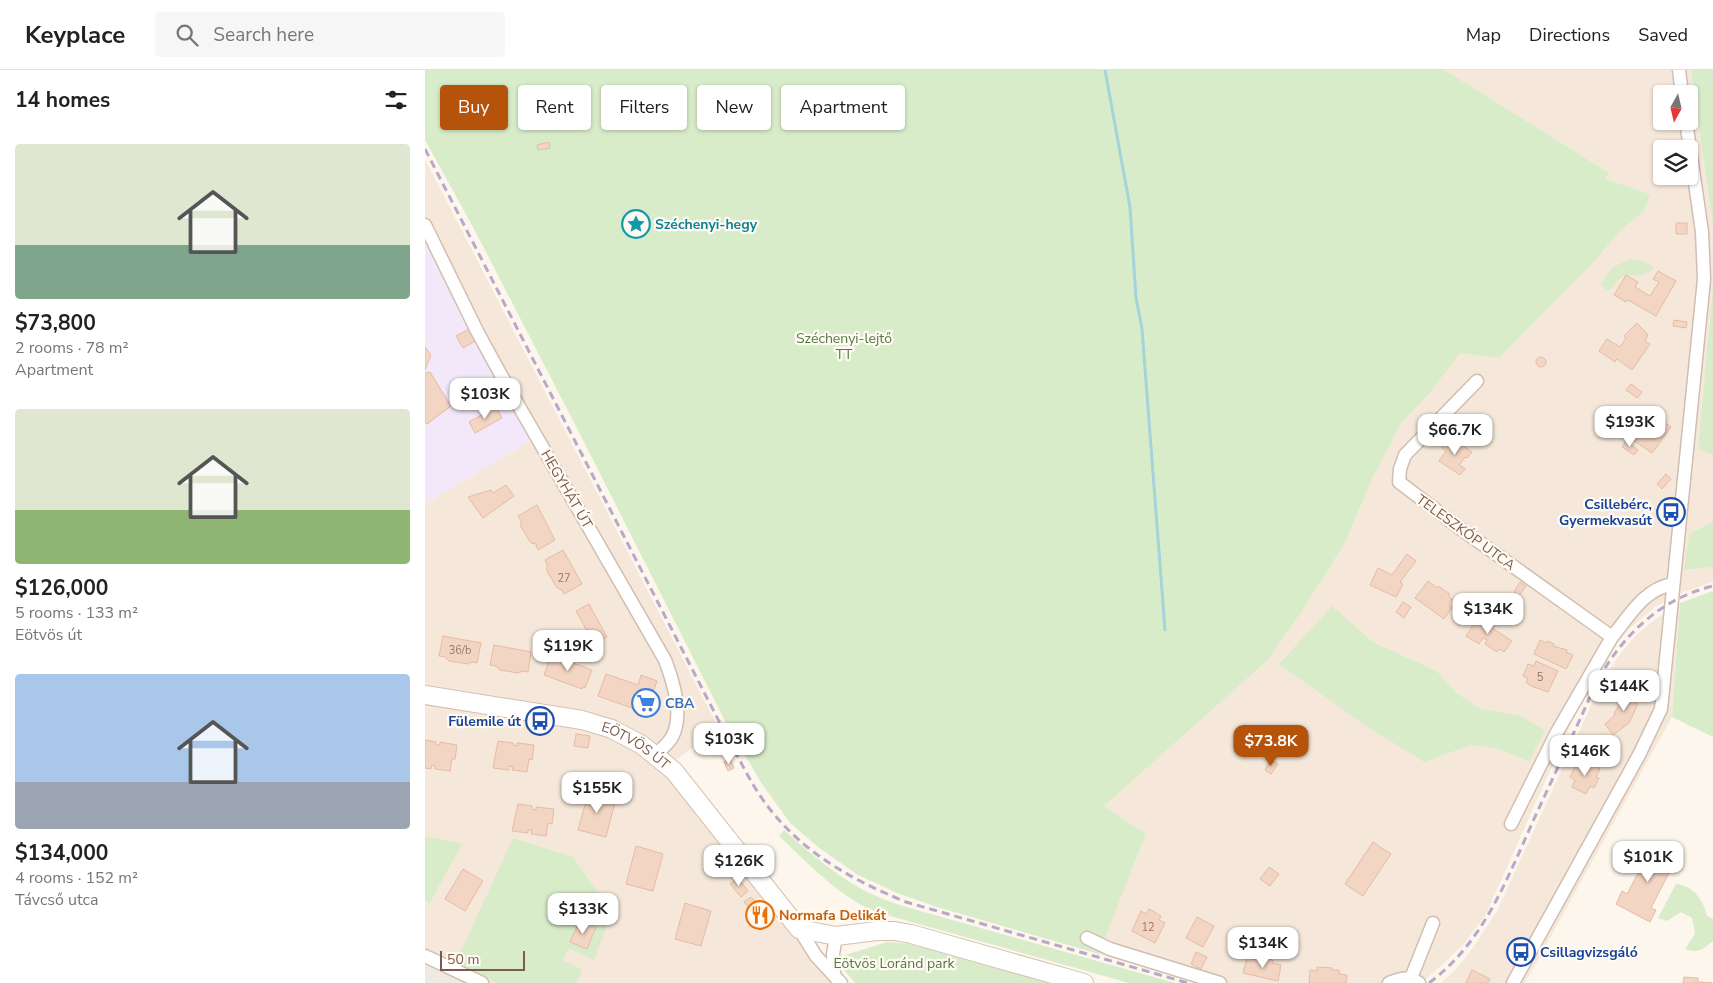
<!DOCTYPE html>
<meta charset="utf-8">
<style>
:root{--surface:#fff;--page:#f6f6f6;--text:#222;--muted:#767676;--line:#e0e0e0;--accent:#b45309}
body{margin:0;font-family:"Nunito Sans",sans-serif;background:var(--page);color:var(--text);height:100vh;display:flex;flex-direction:column;font-size:19px;white-space:nowrap}
*{box-sizing:border-box;margin:0}
p{font-size:16px;color:var(--muted)}
.icon{flex:none;width:28px;height:28px;fill:none;stroke:currentColor;stroke-width:2;stroke-linecap:round;stroke-linejoin:round}
.map{position:relative;flex:1;overflow:hidden}
.panel{display:flex;flex-direction:column;background:var(--surface);width:425px}
.panel>*{flex:none}
.guide{position:absolute;left:15px;top:15px;width:475px;height:45px;display:flex;gap:10px}
.needle{width:32px;rotate:188deg}
.fabs{position:absolute;left:1228px;top:15px;display:grid;gap:10px}
.fabs a{display:grid;place-items:center;width:45px;height:45px;border-radius:5px;background:var(--surface);box-shadow:0 1px 4px #0004;font-size:25px}
.scale{position:absolute;left:15px;bottom:12px;width:85px;box-sizing:border-box;padding-left:5px;border:2px solid #7a5c4d;border-top:0;font-size:14px;line-height:18px;white-space:nowrap;color:#7a5c4d;-webkit-text-stroke:4px #fffaf3;paint-order:stroke}
.price{position:absolute;translate:-50% -42px;padding:0 11px;border-radius:10px;background:#fff;color:#222;font-size:16px;line-height:32px;filter:drop-shadow(0 1px 2px #0008)}
.price::after{content:'';position:absolute;left:50%;top:30px;width:15px;height:11px;margin-left:-8px;background:inherit;clip-path:polygon(0 0,100% 0,50% 100%)}
.price.active{background:var(--accent);color:#fff}
ul{padding:0;list-style:none}
li{display:grid;align-content:center;gap:10px;height:265px;padding:0 15px}
li span{display:grid;place-items:center;height:155px;border-radius:5px;color:#555}
li>.icon{margin-inline-start:auto}
span .icon{width:90px;height:90px;fill:#fffc;stroke-width:1}
li b{font-size:21px}
h2{display:flex;justify-content:space-between;align-items:center;height:60px;padding:0 15px;font-size:21px}
.pill{padding:0 18px;border-radius:5px;background:var(--surface);box-shadow:0 1px 4px #0004;font-size:18px;line-height:45px}
.pill.active{background:var(--accent);color:#fff}
header{display:flex;align-items:center;gap:30px;box-sizing:border-box;height:70px;padding:0 25px;background:var(--surface);border-bottom:1px solid var(--line)}
header strong{font-size:24px}
nav{display:flex;gap:28px;margin-inline-start:auto;font-size:18px}
.search{width:350px;height:45px;background:var(--page);display:flex;align-items:center;gap:12px;box-sizing:border-box;padding:0 18px;border-radius:5px;color:var(--muted);font-size:19px}
main{display:flex;flex:1;min-height:0}
.map>svg:first-child{display:block}
.residential{fill:#f5e8da;fill-rule:evenodd}
.industrial{fill:#efe9e4}
.education{fill:#f3e8fa}
.green{fill:#d8ecc9}
.lines{fill:none;stroke-linecap:round;stroke-linejoin:round}
.stream{stroke:#a5d3da;stroke-width:3}
.building{fill:#f3d5c3;stroke:#e6bba3}
.street-casing{stroke:#d1beb0;stroke-width:15}
.secondary-casing{stroke:#d6c0b0;stroke-width:20}
.street{stroke:#fff;stroke-width:12}
.secondary{stroke:#fff;stroke-width:18}
.rail{stroke:#b9a8c9;stroke-width:3;stroke-dasharray:8 5;stroke-linecap:butt}
.labels{text-anchor:middle;stroke-width:4.5;stroke-linejoin:round;paint-order:stroke}
.number-label{font-size:11px;fill:#987a6a}
.culture-label{font-size:14px;font-weight:bold;fill:#0d838f;stroke:#fffaf3;text-anchor:start}
.park-label{font-size:14px;fill:#537a41;stroke:#fffaf3}
.street-label{font-size:14px;fill:#7a5c4d;stroke:#fffaf3}
.transit-label{font-size:14px;font-weight:bold;fill:#164399;stroke:#fffaf3;text-anchor:end}
.shop-label{font-size:14px;font-weight:bold;fill:#366cbe;stroke:#fffaf3;text-anchor:start}
.food-label{font-size:14px;font-weight:bold;fill:#c56008;stroke:#fffaf3;text-anchor:start}
</style>
<header>
<strong>Keyplace</strong>
<div class="search"><svg class="icon" aria-label="search" viewBox="0 0 24 24"><circle cx="10" cy="10" r="6"/><path d="M15 15l6 6"/></svg>Search here</div>
<nav><a>Map</a><a>Directions</a><a>Saved</a></nav>
</header>
<main>
<section class="panel">
<h2>14 homes<svg class="icon" aria-label="filters" viewBox="0 0 24 24"><path d="M4 7h16M4 17h16"/><circle cx="9" cy="7" r="2"/><circle cx="15" cy="17" r="2"/></svg></h2>
<ul>
<li><span style="background:linear-gradient(#dfe7d0 65%,#7fa58c 0)"><svg class="icon" aria-label="home" viewBox="0 0 24 24"><path d="M3 11l9-7 9 7M6 9v11h12V9"/></svg></span><div><b>$73,800</b><p>2 rooms · 78 m²</p><p>Apartment</p></div></li>
<li><span style="background:linear-gradient(#dfe7d0 65%,#8fb573 0)"><svg class="icon" aria-label="home" viewBox="0 0 24 24"><path d="M3 11l9-7 9 7M6 9v11h12V9"/></svg></span><div><b>$126,000</b><p>5 rooms · 133 m²</p><p>Eötvös út</p></div></li>
<li><span style="background:linear-gradient(#a9c7e8 70%,#9aa5b1 0)"><svg class="icon" aria-label="home" viewBox="0 0 24 24"><path d="M3 11l9-7 9 7M6 9v11h12V9"/></svg></span><div><b>$134,000</b><p>4 rooms · 152 m²</p><p>Távcső utca</p></div></li>
</ul>
</section>
<div class="map">
<svg width="1288" height="913" viewBox="0 0 1288 913">
<rect width="100%" height="100%" fill="#fdf6ec"/>
<!-- residential -->
<path class="residential" d="M1020 0H1266L1288 157V214L1273 379 1288 385V451L1264 464 1260 500 1288 497V512L1256 523 1230 537 1205 558 1191 575 1179 592 1158 627 1060 846 1038 875 997 913H778L674 884 721 764 679 736 843 590 877 541 920 473 947 409 977 352 1003 325 1035 282 1074 288 1169 192 1196 160 1219 141 1225 124 1181 109 1184 103ZM1236 24H1264V51H1236ZM1236 79H1264V106H1236ZM907 537 948 572 1012 601 1032 623 1054 638 1075 642 1104 692 1074 679 1046 675 1027 681 938 654 855 594Z
M0 89 292 655 277 670 238 700 253 714 406 913H0V434L105 371 0 169Z
M1255 533 1247 647 1100 913H1016L1028 902 1045 882 1072 841 1174 618 1184 601 1195 584 1211 565 1232 548Z"/>
<!-- industrial -->
<path class="industrial" d="M0 895 36 913H0Z"/>
<!-- education -->
<path class="education" d="M0 169 105 371 0 434Z"/>
<!-- green -->
<path class="green" d="M0 0H1020L1184 103 1181 109 1225 124 1219 141 1196 160 1169 192 1074 288 1035 283 1003 325 977 352 947 409 920 473 877 541 843 590 679 736 721 764 674 884 512 837 472 823 433 805 393 777 365 753 337 714 301 653 158 370 49 159 0 70Z
M1266 0H1288V157Z
M1207 189 1219 191 1229 197C1216 211 1208 200 1196 208 1190 212 1188 218 1182 221L1176 215C1182 199 1192 194 1207 189Z
M1288 214V385L1273 379Z
M1288 451V497L1259 500 1264 464Z
M1288 521V667L1247 647 1255 533Z
M907 536 948 572 1012 601 1032 623 1054 638 1095 646 1120 660 1104 692 1074 679 1046 675 999 692 938 654 854 594Z
M359 760C387 785 417 811 451 826 464 832 478 836 492 840L750 913H704L451 842C413 826 384 794 354 766Z
M0 766 37 774 4 834 0 830Z
M88 768 148 787 187 842 169 890 144 878 138 890 157 900 151 913H72L31 892Z
M1251 814C1268 815 1279 831 1282 846L1288 849V871C1277 879 1275 884 1260 879L1270 864 1267 848 1256 842 1242 851 1233 848Z
M462 872 486 874 623 913H430C424 905 411 895 420 885Z"/>
<g class="lines">
<!-- stream -->
<path class="stream" d="M680 0 705 137 711 228 717 259 740 560"/>
</g>
<!-- building -->
<path class="building" d="M124 72 125 78 113 80 112 75Z
M1251 153H1262V164H1251Z
M1233 201 1251 211 1231 246 1203 230 1201 232 1189 225 1201 205 1213 212 1210 217 1225 226 1234 212 1228 209Z
M1249 250 1262 252 1261 258 1248 256Z
M1212 253 1223 265 1220 271 1225 274 1207 300 1192 289 1190 292 1174 281 1182 269 1195 277 1201 268 1199 266Z
M46 258 52 270 38 278 31 266Z
M0 277 6 285 0 300Z
M1111 292a5 5 0 1 1 10 0a5 5 0 1 1-10 0Z
M0 302 1 303 5 302 26 336 2 354 0 352Z
M1206 314 1217 322 1212 328 1201 320Z
M71 337 77 348 50 363 44 352Z
M1227 344 1246 357 1227 383 1208 370Z
M1025 367 1047 382 1042 388 1040 387 1034 395 1040 399 1035 405 1014 391 1021 381 1017 378Z
M1201 371 1213 380 1209 385 1197 377Z
M1241 404 1246 409 1237 419 1232 414Z
M81 415 89 426 58 448 43 427 66 420 68 423Z
M112 435 130 470 113 480 111 474 106 473 96 457V451L93 446Z
M138 480 157 514 139 524 137 520 132 518 122 501V495L120 490Z
M982 484 991 491 975 512 978 514 971 527 945 515 953 498 967 505Z
M1003 511 1012 518 1013 516 1025 524 1023 526 1031 532 1019 549 990 528Z
M1095 512 1101 516 1093 527 1089 522Z
M978 532 986 537 979 548 971 542Z
M164 534 182 567 169 574 151 541Z
M1054 546 1068 555 1067 558 1087 571 1079 582 1074 579 1072 582 1060 574 1062 570 1058 568 1054 574 1041 566Z
M18 566 56 573 52 593 47 592 43 594 24 591 20 587 14 586Z
M1115 570 1121 573 1122 571 1129 574 1128 576 1142 580 1141 582 1148 585 1141 599 1109 584Z
M69 575 106 582 103 602 97 601 93 603 75 600 71 596 65 595Z
M126 585 167 600 160 618 158 617 157 619 119 605Z
M1111 591 1133 601 1123 622 1106 616 1101 612 1103 608 1098 606 1103 594 1109 596Z
M181 604 213 615 216 605 232 611 221 643 173 626Z
M1198 619 1211 620 1212 636 1204 653 1188 665 1180 654 1190 645 1189 644 1196 632Z
M151 664 165 666 163 678 149 676Z
M0 670 11 672 10 675H15V672L32 675 30 689H27L25 701 10 699V696L7 695 6 699 0 698Z
M73 671 88 673V675L92 676V673L109 675 107 690 104 689 102 702 87 700 88 697 84 696V700L68 698Z
M305 689 309 698 303 701 299 692Z
M846 690 853 694 846 704 840 700Z
M1160 691 1175 699 1171 707 1174 708 1169 718 1165 716 1161 724 1147 717 1150 710 1145 707 1151 695 1157 698Z
M164 720 191 728 181 767 153 760Z
M93 734 107 736V739L111 740V737L129 739 127 754 123 753 121 766 106 764 107 760H103V763L87 761Z
M948 772 966 784 938 826 920 814Z
M211 776 238 784 228 821 201 814Z
M1224 776 1255 792 1250 803 1245 801 1226 838 1231 840 1225 852 1191 834 1197 821 1202 824 1220 790 1215 787 1219 777Z
M844 797 854 804 845 816 835 809Z
M38 799 58 811 40 841 20 829Z
M313 808 323 821 316 827 305 814Z
M326 827 336 837 338 835 349 849 334 857 322 842 325 839 319 832Z
M260 833 286 841 276 876 250 869Z
M724 839 736 846 734 850 740 853 730 873 707 861 716 841 721 844Z
M772 847 789 856 778 877 761 868Z
M155 850 171 857 162 879 145 872Z
M771 882 782 887 776 899 766 894Z
M822 888 837 891 838 888 848 890 847 893 856 895 853 911 818 903Z
M892 897 907 898V900H914V904L922 905 921 913H884L885 900 892 901Z
M1047 900 1065 909 1063 913H1041Z
M1259 907 1273 908V912L1287 913H1258Z"/>
<g class="lines">
<defs>
<path id="street" d="M1254 0 1257 24
M0 155 52 261 76 305 240 590C248 611 259 646 247 667 243 674 236 679 231 685
M1052 311 980 385 975 399 974 412 1036 459 1187 567C1205 545 1219 519 1248 514
M1086 754 1132 662 1187 567
M374 859 391 886 416 913
M662 868 685 879 795 913
M0 886 57 913
M409 905 408 884 411 866
M986 908 1008 853
M964 913C976 908 984 906 994 913
M1088 913 1214 685 1236 639 1279 209 1277 162 1261 51"/>
<g id="secondary">
<path id="s1" d="M0 625 157 650 187 659 217 675 249 701 374 859 411 866 452 861H469L486 864 659 913"/>
</g>
</defs>
<!-- street casing -->
<use href="#street" class="street-casing"/>
<!-- secondary casing -->
<use href="#secondary" class="secondary-casing"/>
<!-- street -->
<use href="#street" class="street"/>
<!-- secondary -->
<use href="#secondary" class="secondary"/>
<!-- rail -->
<path class="rail" d="M0 79 300 663C311 682 320 702 332 721 368 777 420 807 481 832L763 913
M1004 913C1059 872 1082 809 1109 749 1130 703 1152 657 1172 611 1199 564 1235 529 1288 516"/>
</g>
<!-- icons -->
<defs>
<symbol id="sight-ring" viewBox="-11 -11 22 22"><circle r="9.5" fill="#fffaf3" stroke="#0f9aa8" stroke-width="1.5"/><path d="M0-6L1.8-2.2L6-1.7L2.9 1.2L3.7 5.4L0 3.3L-3.7 5.4L-2.9 1.2L-6-1.7L-1.8-2.2Z" fill="#0f9aa8"/></symbol>
<symbol id="bus-ring" viewBox="-11 -11 22 22"><circle r="9.5" fill="#fffaf3" stroke="#1a4fb4" stroke-width="1.5"/><path d="M-5-6H5V4H4V6H2V4H-2V6H-4V4H-5ZM-3.5-4V0h7V-4ZM-3.5 1.2v1.5H-2V1.2ZM2 1.2v1.5H3.5V1.2Z" fill="#1a4fb4"/></symbol>
<symbol id="supermarket-ring" viewBox="-11 -11 22 22"><circle r="9.5" fill="#fffaf3" stroke="#3f7fe0" stroke-width="1.5"/><path d="M-6-5.5h2.5l.6 2H6L4.5 2H-2.5L-4.4-4H-6ZM-1.5 3.2a1.3 1.3 0 1 0 .1 0ZM3 3.2a1.3 1.3 0 1 0 .1 0Z" fill="#3f7fe0"/></symbol>
<symbol id="restaurant-ring" viewBox="-11 -11 22 22"><circle r="9.5" fill="#fffaf3" stroke="#e8710a" stroke-width="1.5"/><path d="M-5-6h1v4h1v-4h1v4h1v-4h1v5L-1.5 .5V6h-2V.5L-5-1ZM5-6V6H3V1.5H1.5Q1.5-4 5-6Z" fill="#e8710a"/></symbol>
</defs>
<g fill-rule="evenodd">
<use href="#sight-ring" x="195" y="138" width="32" height="32"/>
<use href="#bus-ring" x="1230" y="426" width="32" height="32"/>
<use href="#supermarket-ring" x="205" y="617" width="32" height="32"/>
<use href="#bus-ring" x="99" y="635" width="32" height="32"/>
<use href="#restaurant-ring" x="319" y="829" width="32" height="32"/>
<use href="#bus-ring" x="1080" y="866" width="32" height="32"/>
</g>
<g class="labels">
<!-- number labels -->
<g class="number-label">
<text x="139" y="512">27</text>
<text x="35" y="584">36/b</text>
<text x="1115" y="611">5</text>
<text x="723" y="861">12</text>
</g>
<!-- culture labels -->
<g class="culture-label">
<text x="230" y="159">Széchenyi-hegy</text>
</g>
<!-- park labels -->
<g class="park-label">
<text x="419" y="273">Széchenyi-lejtő<tspan x="419" dy="16">TT</tspan></text>
<text x="469" y="898">Eötvös Loránd park</text>
</g>
<!-- street labels -->
<g class="street-label">
<text transform="translate(142 419) rotate(60)" y="5">HEGYHÁT ÚT</text>
<text transform="translate(1041 462) rotate(36)" y="5">TELESZKÓP UTCA</text>
<text dy="5" stroke="none"><textPath href="#s1" startOffset="219">EÖTVÖS ÚT</textPath></text>
</g>
<!-- transit labels -->
<g class="transit-label">
<text x="1227" y="439">Csillebérc,<tspan x="1227" dy="16">Gyermekvasút</tspan></text>
<text x="96" y="656">Fülemile út</text>
<text x="1115" y="887" text-anchor="start">Csillagvizsgáló</text>
</g>
<!-- shop labels -->
<g class="shop-label">
<text x="240" y="638">CBA</text>
</g>
<!-- food labels -->
<g class="food-label">
<text x="354" y="850">Normafa Delikát</text>
</g>
</g>
</svg>
<div class="fabs">
<a><svg class="needle" viewBox="-14 -14 28 28"><path d="M0-13l5 13h-10z" fill="#e53935"/><path d="M0 13l5-13h-10z" fill="#767676"/></svg></a>
<a><svg class="icon" aria-label="layers" viewBox="0 0 24 24"><path d="M12 4l9 5-9 5-9-5zM3 14l9 5 9-5"/></svg></a>
</div>
<div class="scale">50 m</div>
<b class="price" style="left:60px;top:350px">$103K</b>
<b class="price" style="left:1205px;top:378px">$193K</b>
<b class="price" style="left:1030px;top:386px">$66.7K</b>
<b class="price" style="left:1063px;top:565px">$134K</b>
<b class="price" style="left:143px;top:602px">$119K</b>
<b class="price" style="left:1199px;top:642px">$144K</b>
<b class="price" style="left:304px;top:695px">$103K</b>
<b class="price active" style="left:846px;top:697px">$73.8K</b>
<b class="price" style="left:1160px;top:707px">$146K</b>
<b class="price" style="left:172px;top:744px">$155K</b>
<b class="price" style="left:1223px;top:813px">$101K</b>
<b class="price" style="left:314px;top:817px">$126K</b>
<b class="price" style="left:158px;top:865px">$133K</b>
<b class="price" style="left:838px;top:899px">$134K</b>
<div class="guide">
<a class="pill active">Buy</a>
<a class="pill">Rent</a>
<a class="pill">Filters</a>
<a class="pill">New</a>
<a class="pill">Apartment</a>
</div>
</div>
</main>
